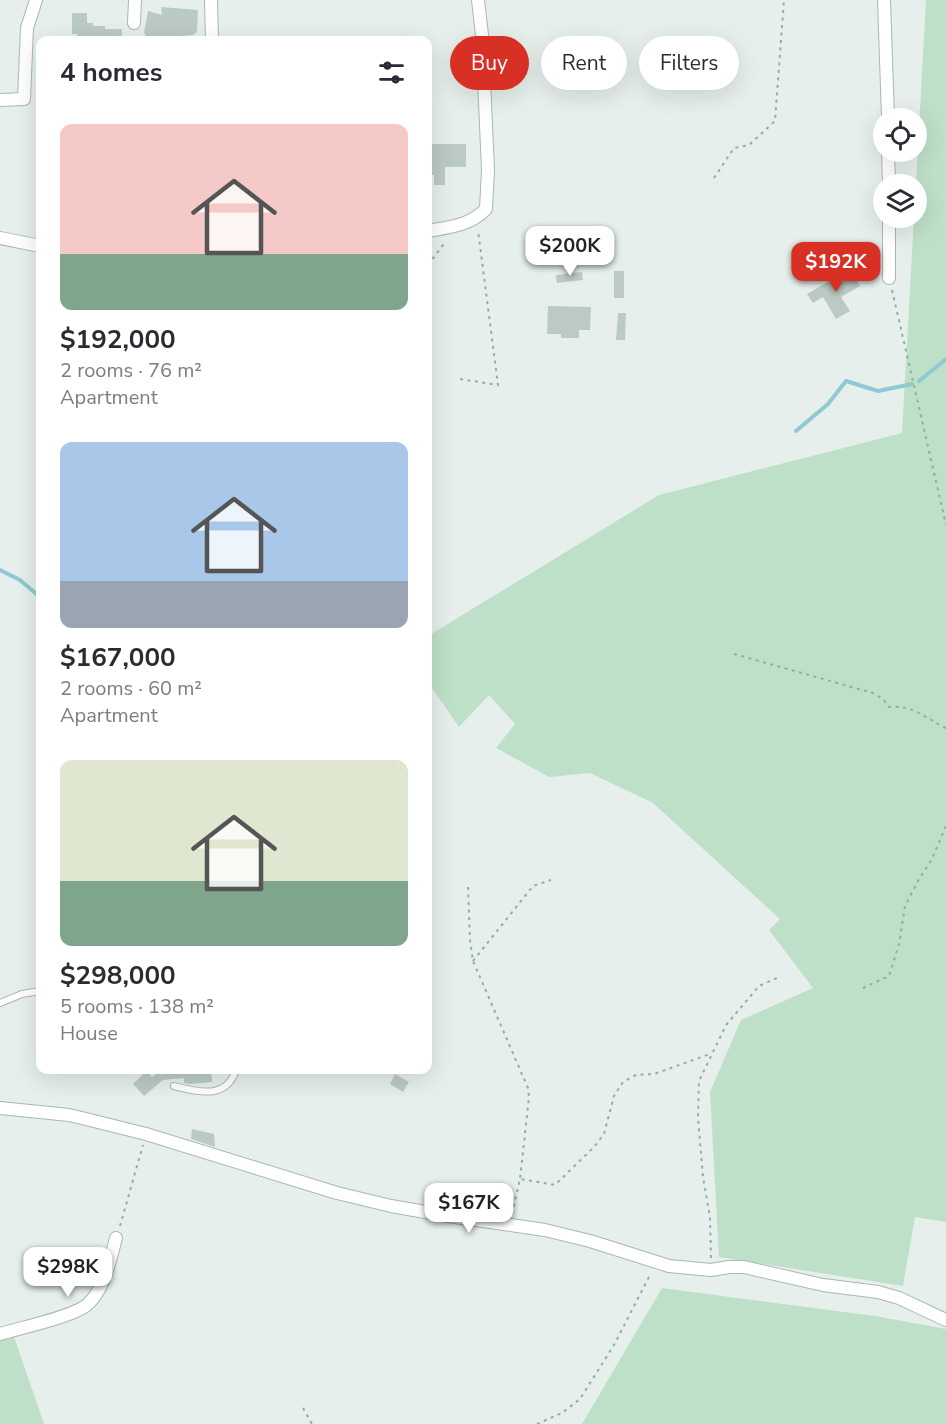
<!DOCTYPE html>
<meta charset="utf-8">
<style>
:root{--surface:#fff;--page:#f7f7f7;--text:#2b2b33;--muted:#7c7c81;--accent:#d93025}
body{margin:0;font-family:"Nunito Sans",sans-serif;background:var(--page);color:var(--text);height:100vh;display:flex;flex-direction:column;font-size:22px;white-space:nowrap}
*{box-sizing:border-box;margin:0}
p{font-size:20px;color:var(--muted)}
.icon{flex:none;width:33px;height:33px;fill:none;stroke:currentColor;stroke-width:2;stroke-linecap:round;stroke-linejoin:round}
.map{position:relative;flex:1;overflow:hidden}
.side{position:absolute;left:36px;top:36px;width:396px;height:1038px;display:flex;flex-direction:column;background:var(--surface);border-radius:12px;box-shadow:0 6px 24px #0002}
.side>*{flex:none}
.banner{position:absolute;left:450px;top:36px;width:405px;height:54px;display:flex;gap:12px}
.fabs{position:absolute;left:873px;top:108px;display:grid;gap:12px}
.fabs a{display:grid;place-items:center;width:54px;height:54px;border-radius:50%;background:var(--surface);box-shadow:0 6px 24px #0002;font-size:30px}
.price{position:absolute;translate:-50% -51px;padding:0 14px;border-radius:12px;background:#fff;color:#222;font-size:20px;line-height:39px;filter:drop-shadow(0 2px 3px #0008)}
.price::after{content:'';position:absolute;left:50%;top:36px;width:18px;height:14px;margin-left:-9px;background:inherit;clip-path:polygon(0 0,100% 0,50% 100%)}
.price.current{background:var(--accent);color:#fff}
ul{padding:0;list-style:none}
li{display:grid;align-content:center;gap:12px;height:318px;padding:0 24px}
li span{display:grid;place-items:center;height:186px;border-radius:12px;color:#555}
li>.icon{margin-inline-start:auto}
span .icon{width:108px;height:108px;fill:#fffc;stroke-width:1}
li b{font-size:26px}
h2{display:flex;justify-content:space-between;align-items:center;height:72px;padding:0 24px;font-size:26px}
.tag{padding:0 21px;border-radius:27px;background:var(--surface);box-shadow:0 6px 24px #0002;font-size:21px;line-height:54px}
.tag.current{background:var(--accent);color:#fff}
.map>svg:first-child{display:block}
.green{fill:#bfe0c8}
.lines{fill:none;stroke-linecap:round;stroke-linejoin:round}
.stream{stroke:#8ec9d4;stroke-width:4}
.building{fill:#bbcac4}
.lane-casing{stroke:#a8b8b2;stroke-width:8}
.street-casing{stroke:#a8b8b2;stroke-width:14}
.path{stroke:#86b3a5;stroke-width:2;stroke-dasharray:3 4.5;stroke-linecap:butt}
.lane{stroke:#fff;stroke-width:6}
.street{stroke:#fff;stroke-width:12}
</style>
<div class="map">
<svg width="946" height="1424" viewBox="0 0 946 1424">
<rect width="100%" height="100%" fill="#e6efeb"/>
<!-- green -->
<path class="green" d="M926 0H946V1222L915 1217 903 1286 719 1257 710 1092 741 1020 813 988 769 930 780 919 653 803 590 773 549 777 496 748 515 724 489 695 459 727 428 682V636L659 495 902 433 914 218H916V184Z
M662 1288 875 1316 946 1329V1424H582Z
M13 1334 44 1424H0V1339Z"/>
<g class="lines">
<!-- stream -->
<path class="stream" d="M919 381 946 359
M796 431 828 404 846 381 878 391 912 384
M0 570 20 580 40 597"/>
</g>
<!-- building -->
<path class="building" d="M161 7 198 10 197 32 193 35 180 36 182 40H147L144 32 148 11 162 15Z
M72 13H87V23H93V26H105V29H122V40L78 39 77 34H72Z
M428 144H466V167H445V185H434V175H428Z
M850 269 860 286 841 297 850 311 836 319 823 297 813 303 807 294Z
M614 271H624V298H614Z
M582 272 583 280 557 283 556 275Z
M548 306 591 307 590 330H579V338H561V334H547Z
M618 313H626L625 340H616Z
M177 1070H211L212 1082 190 1084 184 1083V1078L163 1080 144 1096 133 1084 147 1071 152 1077 160 1071Z
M395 1074 409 1082 403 1092 390 1084Z
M192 1129 214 1134 215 1147 191 1139Z"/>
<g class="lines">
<defs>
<path id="lane" d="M0 1003 22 994 40 991
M174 1086C198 1092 226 1100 236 1070"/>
<path id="street" d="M211 0 212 40
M884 0 888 118
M134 23 135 0
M0 100 24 99 27 28 36 0
M888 152 889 184
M889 218V278
M428 231C450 227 469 226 486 209L488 170 482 35 478 0
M0 238 40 246
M0 1108 69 1115 90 1120 146 1134 337 1193 391 1206 448 1216 545 1230 590 1241 669 1266 711 1270 729 1267H744L823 1285 878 1292 899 1298 946 1320
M0 1334C20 1328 77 1316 89 1303 105 1287 110 1260 116 1238"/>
</defs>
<!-- lane casing -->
<use href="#lane" class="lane-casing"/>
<!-- street casing -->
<use href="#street" class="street-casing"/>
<!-- path -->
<path class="path" d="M714 178 734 148 749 145 775 121 784 0
M428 265 446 241
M892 290 946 525
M460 379 498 385 478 230
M734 654 873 693 883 699 889 707C914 705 925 718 946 728
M468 887 470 940 473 961 528 1088 529 1097 520 1179
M473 961 533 886 551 880
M863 988 889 976 899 944 905 906 918 881 932 859 946 826
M512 1214 520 1179 555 1185 594 1147 604 1134 614 1096 623 1082 636 1075 654 1074 710 1054
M120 1226 143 1145
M711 1258 710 1217 703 1177 698 1118 699 1081 726 1025 759 986 777 978
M303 1408 312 1424
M537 1424 562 1413 580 1399 614 1345 651 1273"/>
<!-- lane -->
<use href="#lane" class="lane"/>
<!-- street -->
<use href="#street" class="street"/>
</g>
</svg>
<div class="fabs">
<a><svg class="icon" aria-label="locate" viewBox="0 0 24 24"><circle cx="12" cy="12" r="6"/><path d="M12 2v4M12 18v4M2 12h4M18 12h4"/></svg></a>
<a><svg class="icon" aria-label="layers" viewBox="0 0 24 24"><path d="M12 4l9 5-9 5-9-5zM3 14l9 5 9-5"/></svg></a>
</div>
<b class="price" style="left:570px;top:277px">$200K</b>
<b class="price current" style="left:836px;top:293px">$192K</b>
<b class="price" style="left:469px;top:1234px">$167K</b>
<b class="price" style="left:68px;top:1298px">$298K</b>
<div class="banner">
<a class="tag current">Buy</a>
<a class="tag">Rent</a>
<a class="tag">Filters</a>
</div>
<section class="side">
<h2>4 homes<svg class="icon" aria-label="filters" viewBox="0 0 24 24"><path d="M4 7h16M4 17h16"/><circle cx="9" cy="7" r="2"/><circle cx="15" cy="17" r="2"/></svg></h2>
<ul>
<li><span style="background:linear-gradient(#f6c9c9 70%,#7fa58c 0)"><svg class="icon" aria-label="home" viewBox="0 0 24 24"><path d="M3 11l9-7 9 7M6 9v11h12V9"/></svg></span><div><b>$192,000</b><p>2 rooms · 76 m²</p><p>Apartment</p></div></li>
<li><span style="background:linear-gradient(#a9c7e8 75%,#9aa5b1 0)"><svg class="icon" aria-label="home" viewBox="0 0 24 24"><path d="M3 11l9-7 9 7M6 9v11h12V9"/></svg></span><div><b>$167,000</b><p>2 rooms · 60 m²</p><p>Apartment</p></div></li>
<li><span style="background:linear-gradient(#dfe7d0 65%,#7fa58c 0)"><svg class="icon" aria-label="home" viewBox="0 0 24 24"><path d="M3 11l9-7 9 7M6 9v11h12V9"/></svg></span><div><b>$298,000</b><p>5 rooms · 138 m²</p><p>House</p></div></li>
</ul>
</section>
</div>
